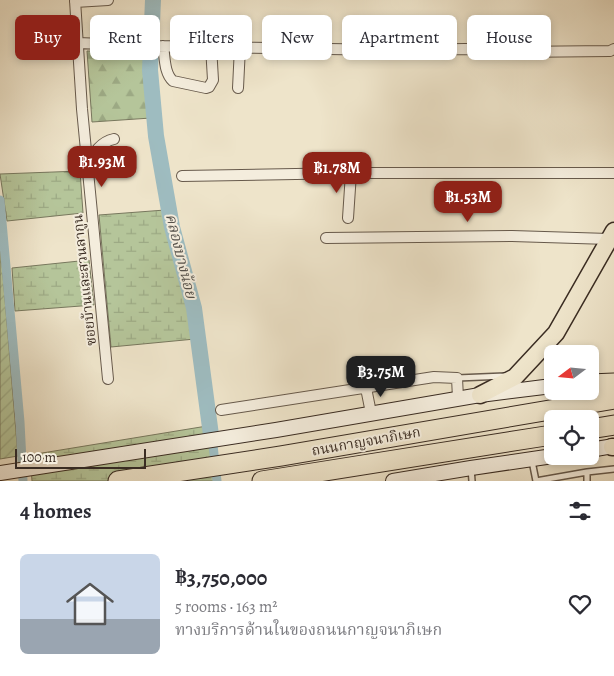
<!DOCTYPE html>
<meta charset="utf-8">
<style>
:root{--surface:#fff;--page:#f7f7f7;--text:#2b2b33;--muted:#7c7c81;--accent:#8f2418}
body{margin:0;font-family:Alegreya,"Noto Serif Thai",serif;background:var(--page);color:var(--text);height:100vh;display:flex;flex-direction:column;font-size:19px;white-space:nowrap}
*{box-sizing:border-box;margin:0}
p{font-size:16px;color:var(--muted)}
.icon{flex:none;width:28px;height:28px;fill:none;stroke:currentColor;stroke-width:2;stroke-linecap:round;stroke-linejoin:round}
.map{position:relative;height:481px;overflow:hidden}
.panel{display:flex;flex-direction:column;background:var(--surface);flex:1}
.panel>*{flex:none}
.banner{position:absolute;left:15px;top:15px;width:585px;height:45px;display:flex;gap:10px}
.needle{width:32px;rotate:254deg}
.buttons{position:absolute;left:544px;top:345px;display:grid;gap:10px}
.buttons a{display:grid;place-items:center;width:55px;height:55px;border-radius:8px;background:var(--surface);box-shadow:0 2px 8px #0003;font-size:25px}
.scale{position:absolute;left:15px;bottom:12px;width:131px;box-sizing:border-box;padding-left:5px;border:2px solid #3a2c22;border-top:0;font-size:14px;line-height:18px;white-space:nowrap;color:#3a2c22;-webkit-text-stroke:4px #f4eddd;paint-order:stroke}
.price{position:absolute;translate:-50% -42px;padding:0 11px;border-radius:10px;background:var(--accent);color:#fff;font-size:16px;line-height:32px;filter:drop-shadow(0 1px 2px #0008)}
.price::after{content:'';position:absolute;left:50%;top:30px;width:15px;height:11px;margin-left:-8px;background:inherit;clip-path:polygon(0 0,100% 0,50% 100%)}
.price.current{background:#222;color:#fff}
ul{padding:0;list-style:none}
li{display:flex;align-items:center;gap:15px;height:125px;padding:0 20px}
li span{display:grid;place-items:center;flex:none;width:140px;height:100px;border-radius:8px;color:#555}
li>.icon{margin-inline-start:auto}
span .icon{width:60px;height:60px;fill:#fffc;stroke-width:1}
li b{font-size:21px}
h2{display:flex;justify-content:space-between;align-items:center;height:60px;padding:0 20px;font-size:21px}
.pill{padding:0 18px;border-radius:8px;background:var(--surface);box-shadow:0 2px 8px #0003;font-size:18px;line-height:45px}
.pill.current{background:var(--accent);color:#fff}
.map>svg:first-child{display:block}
.forest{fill:url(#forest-firs);stroke:#78785e}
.wetland{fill:url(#wetland-marsh);stroke:#78785e}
.garden{fill:url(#garden-furrows);stroke:#78785e}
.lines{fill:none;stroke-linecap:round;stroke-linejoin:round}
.canal{stroke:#9ebcc0;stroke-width:9}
.river{stroke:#9ebcc0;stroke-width:16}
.lane-casing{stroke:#675a4c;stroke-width:8}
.street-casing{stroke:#675a4c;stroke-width:12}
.secondary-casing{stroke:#3a2c22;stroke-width:16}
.primary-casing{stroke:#3a2c22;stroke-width:19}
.highway-casing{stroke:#3a2c22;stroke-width:21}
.lane{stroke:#f4eddd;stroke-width:5}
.street{stroke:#f4eddd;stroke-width:10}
.secondary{stroke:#f4eddd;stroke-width:14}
.primary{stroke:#eee4ca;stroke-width:16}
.highway{stroke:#eee4ca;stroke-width:19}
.labels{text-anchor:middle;stroke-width:4;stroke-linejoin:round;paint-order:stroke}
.street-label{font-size:14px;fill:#3a2c22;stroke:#f4eddd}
.water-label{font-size:15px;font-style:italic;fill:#53504a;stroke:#f4eddd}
</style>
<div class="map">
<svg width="614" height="481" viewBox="0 0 614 481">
<defs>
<pattern id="forest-firs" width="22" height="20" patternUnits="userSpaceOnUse" patternTransform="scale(1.25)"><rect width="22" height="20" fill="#b5c59a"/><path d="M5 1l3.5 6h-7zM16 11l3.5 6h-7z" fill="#9ca984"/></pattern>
<pattern id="wetland-marsh" width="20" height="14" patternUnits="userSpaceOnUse" patternTransform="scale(1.25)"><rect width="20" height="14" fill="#b5c59a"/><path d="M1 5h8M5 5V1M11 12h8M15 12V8" fill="none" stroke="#9ca984"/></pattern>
<pattern id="garden-furrows" width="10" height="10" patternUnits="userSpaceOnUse" patternTransform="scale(1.25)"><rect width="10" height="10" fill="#b5c59a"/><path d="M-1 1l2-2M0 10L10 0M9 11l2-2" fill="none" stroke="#9ca984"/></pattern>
</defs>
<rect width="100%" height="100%" fill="#eee4ca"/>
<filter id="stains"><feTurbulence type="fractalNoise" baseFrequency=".004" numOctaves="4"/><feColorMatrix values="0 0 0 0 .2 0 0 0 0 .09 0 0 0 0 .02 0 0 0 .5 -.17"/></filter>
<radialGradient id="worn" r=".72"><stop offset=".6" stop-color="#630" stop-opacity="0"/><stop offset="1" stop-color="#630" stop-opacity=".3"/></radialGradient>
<!-- forest -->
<path class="forest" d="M87 51 143 53 146 94 151 118 92 122Z"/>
<!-- wetland -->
<path class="wetland" d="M80 171 83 213 7 221 0 174Z
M165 210 191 310 195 339 111 347 99 215Z
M89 260 94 305 15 311 12 268Z
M207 426 214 481H32L30 455Z"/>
<!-- garden -->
<path class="garden" d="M0 239 18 456 0 459Z"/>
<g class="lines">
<!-- canal -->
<path class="canal" d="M0 200 20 422 23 481
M212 436 217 481"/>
<!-- river -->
<path class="river" d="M153 0 150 70 156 136 172 227 194 308 211 435"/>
<defs>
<path id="lane" d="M457 378 505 376
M532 461 536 481 587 472 614 469
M471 468 472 481
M587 481V472"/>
<path id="street" d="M75 0 82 109 108 379
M75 2 108 0
M78 43 154 46 389 50 466 49 513 52 610 51 614 49
M163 46C165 57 164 73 173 81L206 88 209 87 213 80 211 46
M238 88 240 47
M87 165C94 153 100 142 114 139
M182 176 351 173H614
M348 218 351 173
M326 238 512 236 609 239
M366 388 371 413
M221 410 434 377 457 378 458 398"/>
<path id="secondary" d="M590 450 614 446
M0 473 276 430 480 395 552 386
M393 481 471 468 553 456"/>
<path id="primary" d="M480 395 515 377 556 333 614 231
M612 447H614"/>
<path id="highway" d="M590 384 614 383
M590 429 614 425
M118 481 281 456 614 399
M262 481 552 435"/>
</defs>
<!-- lane casing -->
<use href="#lane" class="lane-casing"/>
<!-- street casing -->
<use href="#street" class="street-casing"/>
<!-- secondary casing -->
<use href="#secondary" class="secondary-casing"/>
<!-- primary casing -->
<use href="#primary" class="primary-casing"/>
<!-- highway casing -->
<use href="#highway" class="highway-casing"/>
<!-- lane -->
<use href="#lane" class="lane"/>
<!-- street -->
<use href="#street" class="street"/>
<!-- secondary -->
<use href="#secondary" class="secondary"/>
<!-- primary -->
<use href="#primary" class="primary"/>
<!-- highway -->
<use href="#highway" class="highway"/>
</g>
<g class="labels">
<!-- street labels -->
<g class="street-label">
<text transform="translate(84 280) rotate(-96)" y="5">ซอยบ้านและสวนลากูน</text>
<text transform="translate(366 441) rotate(-10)" y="5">ถนนกาญจนาภิเษก</text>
</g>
<!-- water labels -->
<g class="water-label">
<text transform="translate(181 256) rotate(76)" y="5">คลองบางน้อย</text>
</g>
</g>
<rect width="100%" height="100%" filter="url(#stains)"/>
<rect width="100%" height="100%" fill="url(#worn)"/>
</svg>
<div class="buttons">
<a><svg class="needle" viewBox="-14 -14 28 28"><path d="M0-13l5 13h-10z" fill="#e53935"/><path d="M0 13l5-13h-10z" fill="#7c7c81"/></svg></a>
<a><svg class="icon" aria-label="locate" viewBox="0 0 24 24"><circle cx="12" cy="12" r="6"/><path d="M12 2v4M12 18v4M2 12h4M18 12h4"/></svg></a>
</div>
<div class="scale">100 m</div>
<b class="price" style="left:102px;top:188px">฿1.93M</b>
<b class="price" style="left:337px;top:194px">฿1.78M</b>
<b class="price" style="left:468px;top:223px">฿1.53M</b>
<b class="price current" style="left:381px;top:398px">฿3.75M</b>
<div class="banner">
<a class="pill current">Buy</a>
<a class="pill">Rent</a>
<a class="pill">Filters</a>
<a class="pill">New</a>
<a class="pill">Apartment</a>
<a class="pill">House</a>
</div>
</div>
<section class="panel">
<h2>4 homes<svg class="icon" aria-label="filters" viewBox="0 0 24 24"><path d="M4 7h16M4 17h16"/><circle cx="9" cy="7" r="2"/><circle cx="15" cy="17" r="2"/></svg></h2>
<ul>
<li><span style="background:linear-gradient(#c9d6e8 65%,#9aa5b1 0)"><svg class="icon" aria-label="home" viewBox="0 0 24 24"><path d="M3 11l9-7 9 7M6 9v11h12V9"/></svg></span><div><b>฿3,750,000</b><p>5 rooms · 163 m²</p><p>ทางบริการด้านในของถนนกาญจนาภิเษก</p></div><svg class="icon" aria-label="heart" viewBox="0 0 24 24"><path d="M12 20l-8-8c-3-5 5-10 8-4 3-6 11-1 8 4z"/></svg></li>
</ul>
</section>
